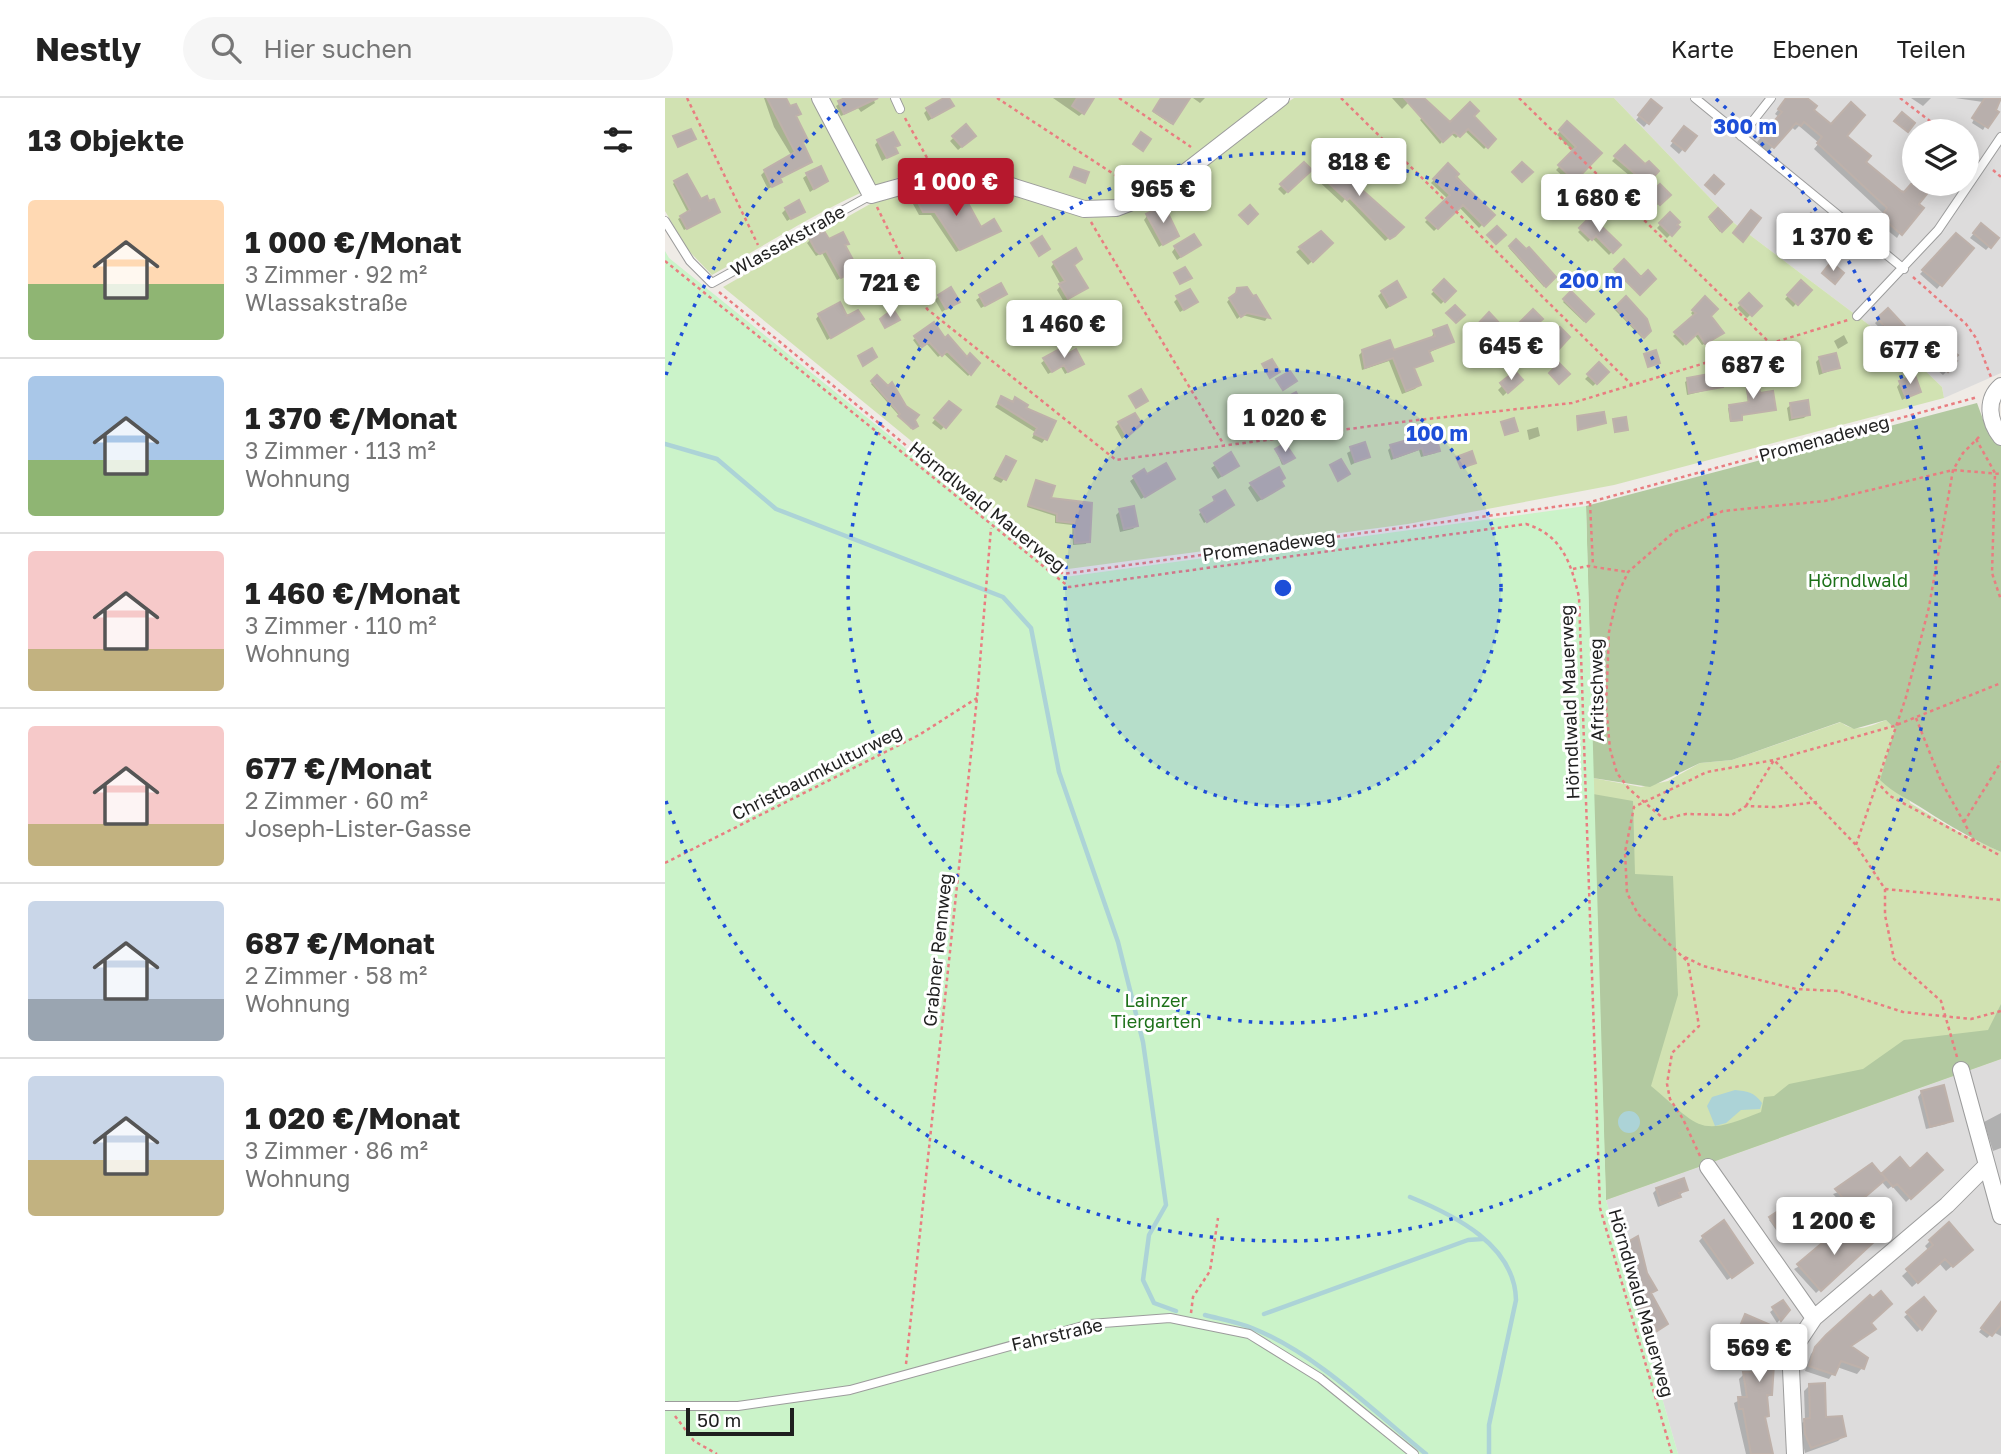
<!DOCTYPE html>
<html lang="de">
<meta charset="utf-8">
<style>
:root{--surface:#fff;--page:#f6f6f6;--text:#222;--muted:#767676;--line:#e0e0e0;--accent:#b6182d}
body{margin:0;font-family:"Golos Text",sans-serif;background:var(--page);color:var(--text);height:100vh;display:flex;flex-direction:column;font-size:26px;white-space:nowrap}
*{box-sizing:border-box;margin:0}
p{font-size:23px;color:var(--muted)}
.icon{flex:none;width:38px;height:38px;fill:none;stroke:currentColor;stroke-width:2;stroke-linecap:round;stroke-linejoin:round}
.map{position:relative;flex:1;overflow:hidden}
.drawer{display:flex;flex-direction:column;background:var(--surface);width:665px}
.drawer>*{flex:none}
.buttons{position:absolute;left:1237px;top:21px;display:grid;gap:14px}
.buttons a{display:grid;place-items:center;width:77px;height:77px;border-radius:50%;background:var(--surface);box-shadow:0 4px 18px #0003;font-size:35px}
.scale{position:absolute;left:21px;bottom:18px;width:108px;box-sizing:border-box;padding-left:7px;border:4px solid #1f1f1f;border-top:0;font-size:19px;line-height:24px;white-space:nowrap;color:#1f1f1f;-webkit-text-stroke:5px #fff;paint-order:stroke}
.price{position:absolute;translate:-50% -60px;padding:0 16px;border-radius:7px;background:#fff;color:#222;font-size:23px;line-height:46px;filter:drop-shadow(0 2px 4px #0008)}
.price::after{content:'';position:absolute;left:50%;top:42px;width:21px;height:16px;margin-left:-10px;background:inherit;clip-path:polygon(0 0,100% 0,50% 100%)}
.price.active{background:var(--accent);color:#fff}
ul{padding:0;list-style:none}
li{display:flex;align-items:center;gap:21px;height:175px;padding:0 28px}
li+li{border-top:2px solid var(--line)}
li span{display:grid;place-items:center;flex:none;width:196px;height:140px;border-radius:7px;color:#555}
li>.icon{margin-inline-start:auto}
span .icon{width:84px;height:84px;fill:#fffc;stroke-width:1}
li b{font-size:30px}
h2{display:flex;justify-content:space-between;align-items:center;height:84px;padding:0 28px;font-size:30px}
header{display:flex;align-items:center;gap:42px;box-sizing:border-box;height:98px;padding:0 35px;background:var(--surface);border-bottom:2px solid var(--line)}
header strong{font-size:33px}
nav{display:flex;gap:38px;margin-inline-start:auto;font-size:24px}
.search{width:490px;height:63px;background:var(--page);display:flex;align-items:center;gap:18px;box-sizing:border-box;padding:0 24px;border-radius:38px;color:var(--muted);font-size:26px}
main{display:flex;flex:1;min-height:0}
.map>svg:first-child{display:block}
.residential{fill:#dddcdc;fill-rule:evenodd}
.grass{fill:#d1e2b2}
.forest{fill:#b2c9a0}
.park{fill:#cbf3c9}
.water{fill:#acd3d7}
.shadow{fill:#0003}
.lines{fill:none;stroke-linecap:round;stroke-linejoin:round}
.stream{stroke:#acd3d7;stroke-width:4.5}
.building{fill:#b8afac;stroke:#beb1aa;stroke-width:2}
.lane-casing{stroke:#9c9c9c;stroke-width:10}
.street-casing{stroke:#9c9c9c;stroke-width:18}
.path{stroke:#e97d80;stroke-width:2.5;stroke-dasharray:3.5 3.5;stroke-linecap:butt}
.lane{stroke:#fff;stroke-width:8}
.street{stroke:#fff;stroke-width:16}
.ring{fill:none;stroke:#1d4ed8;stroke-width:3.5;stroke-dasharray:3.5 7}
.labels{text-anchor:middle;stroke-width:6;stroke-linejoin:round;paint-order:stroke}
.street-label{font-size:18px;fill:#1f1f1f;stroke:#fff}
.park-label{font-size:18px;fill:#1d7119;stroke:#fff}
.centre{fill:#1d4ed8;stroke:#fff;stroke-width:3.5}
.ring-label{font-size:21px;text-anchor:middle;font-weight:bold;fill:#1d4ed8;stroke:#fff;stroke-width:6;stroke-linejoin:round;paint-order:stroke}
</style>
<header>
<strong>Nestly</strong>
<div class="search"><svg class="icon" aria-label="search" viewBox="0 0 24 24"><circle cx="10" cy="10" r="6"/><path d="M15 15l6 6"/></svg>Hier suchen</div>
<nav><a>Karte</a><a>Ebenen</a><a>Teilen</a></nav>
</header>
<main>
<section class="drawer">
<h2>13 Objekte<svg class="icon" aria-label="filters" viewBox="0 0 24 24"><path d="M4 7h16M4 17h16"/><circle cx="9" cy="7" r="2"/><circle cx="15" cy="17" r="2"/></svg></h2>
<ul>
<li><span style="background:linear-gradient(#ffd9b3 60%,#8fb573 0)"><svg class="icon" aria-label="home" viewBox="0 0 24 24"><path d="M3 11l9-7 9 7M6 9v11h12V9"/></svg></span><div><b>1 000 €/Monat</b><p>3 Zimmer · 92 m²</p><p>Wlassakstraße</p></div></li>
<li><span style="background:linear-gradient(#a9c7e8 60%,#8fb573 0)"><svg class="icon" aria-label="home" viewBox="0 0 24 24"><path d="M3 11l9-7 9 7M6 9v11h12V9"/></svg></span><div><b>1 370 €/Monat</b><p>3 Zimmer · 113 m²</p><p>Wohnung</p></div></li>
<li><span style="background:linear-gradient(#f6c9c9 70%,#c2b280 0)"><svg class="icon" aria-label="home" viewBox="0 0 24 24"><path d="M3 11l9-7 9 7M6 9v11h12V9"/></svg></span><div><b>1 460 €/Monat</b><p>3 Zimmer · 110 m²</p><p>Wohnung</p></div></li>
<li><span style="background:linear-gradient(#f6c9c9 70%,#c2b280 0)"><svg class="icon" aria-label="home" viewBox="0 0 24 24"><path d="M3 11l9-7 9 7M6 9v11h12V9"/></svg></span><div><b>677 €/Monat</b><p>2 Zimmer · 60 m²</p><p>Joseph-Lister-Gasse</p></div></li>
<li><span style="background:linear-gradient(#c9d6e8 70%,#9aa5b1 0)"><svg class="icon" aria-label="home" viewBox="0 0 24 24"><path d="M3 11l9-7 9 7M6 9v11h12V9"/></svg></span><div><b>687 €/Monat</b><p>2 Zimmer · 58 m²</p><p>Wohnung</p></div></li>
<li><span style="background:linear-gradient(#c9d6e8 60%,#c2b280 0)"><svg class="icon" aria-label="home" viewBox="0 0 24 24"><path d="M3 11l9-7 9 7M6 9v11h12V9"/></svg></span><div><b>1 020 €/Monat</b><p>3 Zimmer · 86 m²</p><p>Wohnung</p></div></li>
</ul>
</section>
<div class="map">
<svg width="1336" height="1356" viewBox="0 0 1336 1356">
<rect width="100%" height="100%" fill="#efebe6"/>
<!-- residential -->
<path class="residential" d="M949 0H1336V275L1279 300 1277 289 1244 257 1069 125ZM1250 33H1302V86H1250Z
M1336 961V1356H1013L941 1102Z"/>
<!-- grass -->
<path class="grass" d="M0 0H607C561 35 495 101 436 103 418 104 401 99 384 93 365 87 309 64 293 65 213 73 117 138 47 177L23 152 0 113Z
M629 0H949L1069 125 1244 257 1277 289 1279 300 949 387 743 426 403 471 58 189 214 101 298 78 423 120 457 116 512 92 602 18Z
M1221 622 1230 631 1245 705 1295 735 1336 754V961L941 1102 928 680 976 689 1003 683 1035 665 1067 662 1176 624C1189 636 1206 628 1221 622Z"/>
<!-- forest -->
<path class="forest" d="M1312 305 1323 335 1336 348V754C1309 742 1285 728 1260 712 1244 701 1229 696 1215 682L1230 631 1221 622 1189 631 1175 624 1067 662 1035 665 985 689 928 680 921 408Z
M928 696 968 703 970 776 1008 778 1013 897 986 988C1036 1030 1032 1040 1096 1014L1099 999 1109 998 1124 986 1198 971 1239 942 1323 932 1336 906V961L941 1102Z"/>
<!-- park -->
<path class="park" d="M0 153 4 160 400 479 921 408 941 1102 1013 1356H0Z"/>
<!-- water -->
<path class="water" d="M1070 992C1082 993 1089 994 1097 1005L1095 1011 1076 1012 1061 1025 1050 1028 1042 1008 1047 999Z
M953 1024a11 11 0 1 1 22 0a11 11 0 1 1-22 0Z"/>
<!-- shadow -->
<path class="shadow" d="M99 0H120L124 11 134 16 129 20 145 64 113 81 115 84 103 91 96 77 105 68 126 57 109 29Z
M183 0H208L210 5 196 14 193 10 176 18 171 8Z
M388 0H419L418 15 414 18Z
M498 0H501L506 26 488 14Z
M528 0H540L535 5Z
M727 0H748L737 11Z
M1122 0H1139L1147 12 1179 38 1199 64 1239 96 1250 83 1268 86 1251 106 1232 140 1212 124 1219 116 1149 51 1154 45 1134 28 1130 32 1125 28 1103 54 1092 44 1114 19 1110 16Z
M1246 0H1266L1258 8Z
M1290 0H1332L1336 2 1318 32 1307 25 1318 4Z
M983 7 995 10 979 29 971 22Z
M766 10 785 27 806 18 829 41 819 51 799 32 791 40 785 35 775 46 755 22Z
M262 12H280L263 23 259 15Z
M902 25 935 55 905 85 891 72 909 54 892 37Z
M301 28 309 38 293 52 285 43Z
M1016 34 1029 38 1014 56 1005 48Z
M213 43 231 54 217 63 210 47Z
M960 49 980 69 992 73 977 88 947 63Z
M661 62 736 129 720 143 680 101 677 105 647 77Z
M639 66 645 72 619 97 613 91Z
M783 68 827 117 814 130 794 109 769 133 760 124 783 101 766 85Z
M142 77 155 87 145 94 138 80Z
M10 84 35 103 51 116 19 132 13 121 23 115 8 86Z
M923 87 932 96 917 111 908 102Z
M995 88 1003 97 992 107 984 99Z
M253 100 289 115 315 132H334L291 154 266 117H254L248 106Z
M121 111 138 113 122 123 117 115Z
M1053 112 1065 124 1055 134 1044 121Z
M1005 116 1013 129 1002 140 992 130Z
M482 118 512 137 494 149 479 122Z
M926 121 953 147 944 157 927 140 923 144 913 134Z
M1142 121 1168 136 1151 156 1129 138Z
M1316 127 1332 140 1321 152 1305 140Z
M656 135 666 145 643 167 631 154Z
M1291 138 1306 150 1272 191 1255 176Z
M145 142 179 148 191 171 172 182 157 155 151 158 142 145Z
M851 144 888 179 879 189 844 150Z
M534 147 512 162 507 154 510 150Z
M959 164 976 181 974 195 949 173Z
M389 165 408 167 417 193 399 204 392 192 396 187 386 169Z
M779 183 789 193 776 206 766 196Z
M1136 184 1143 193 1128 209 1120 201Z
M573 191H581L602 220 600 223 577 217 572 221 562 204Z
M717 194 735 202 721 211 713 198Z
M906 196 927 216 919 224 898 204Z
M274 198 292 203 277 214 270 202Z
M1084 198 1094 208 1082 220 1072 210Z
M315 199H336L316 210 311 202Z
M513 200 527 207 515 214 509 204Z
M961 201 984 233 977 240 950 212Z
M1040 201 1054 238 1037 247 1029 236 1018 248 1008 238 1029 219 1026 215Z
M1224 212 1246 238 1239 245 1232 239 1234 247 1232 250 1210 225Z
M436 213 437 225 419 235 415 228Z
M868 214 876 221 860 237 851 231Z
M154 217 181 220 196 221 162 242 151 221Z
M824 217 833 227 817 243 807 234Z
M268 227 305 276 303 278 278 255 273 259 261 245 254 250 248 242Z
M350 228 370 233 354 244 346 232Z
M895 231 903 239 889 254 880 245Z
M769 234 787 244 763 255 766 263 748 271 754 287 750 291 737 296 724 263 697 272 694 257 698 253 728 254 766 241Z
M1179 237 1183 245 1173 251 1169 243Z
M1114 251 1130 265 1128 267V265L1112 267 1110 254Z
M1276 253 1282 273 1278 277 1266 267Z
M1155 260 1173 270 1154 277 1151 264Z
M380 262 417 266 400 276 396 269 383 276 376 265Z
M934 267 942 274 928 288 920 281Z
M849 276 855 282 838 298 833 292Z
M212 280 248 322 251 327 246 331 206 286Z
M1080 280 1110 312 1075 317 1074 323 1065 324 1063 310 1083 306Z
M1023 282 1056 289 1022 297 1020 284Z
M1235 285 1254 293 1237 302 1232 289Z
M337 301 347 305 351 301 380 341 377 345 367 340 370 334 330 309Z
M284 305 294 312 276 332 267 325Z
M1126 307 1143 316 1139 320 1124 323 1122 310Z
M454 325 469 331 470 332 457 341 450 329Z
M873 329 875 338 864 342 862 332Z
M769 336 773 352 771 355 756 359 754 352 726 362 723 352 726 349Z
M699 346 703 358 686 367 682 355Z
M611 352 626 361 617 367Z
M565 357 568 371 553 381 546 370Z
M342 360 339 381 336 385 328 381Z
M479 373 482 379 504 384 476 401 465 383Z
M371 384 384 401 426 406 421 446 408 447 407 427 390 425V418L362 409Z
M615 384 617 388 613 392 592 404 583 390 587 386Z
M549 401 564 409 539 425 534 416 548 406Z
M455 413 471 428 468 431 455 434 451 417Z
M1256 995 1285 1022 1281 1026 1261 1031 1253 999Z
M1336 1015V1050L1328 1053 1319 1024Z
M1235 1062 1245 1073 1275 1072 1241 1104 1227 1088 1223 1091 1216 1083 1182 1112 1168 1096 1216 1079Z
M992 1091H1021L1010 1102 993 1109 988 1095Z
M1112 1115 1123 1129 1114 1136 1104 1122Z
M1038 1139 1082 1169 1062 1182 1034 1143Z
M1183 1143H1207L1151 1195 1129 1171Z
M1265 1143 1300 1157 1281 1173 1274 1165 1247 1189 1237 1178 1264 1153 1260 1148Z
M960 1148 990 1192 986 1196 1001 1226 988 1235 985 1230 980 1232 973 1216 956 1152Z
M1258 1202 1263 1224 1252 1234 1239 1219Z
M1208 1203 1203 1236 1184 1249 1201 1261 1197 1270 1192 1276 1172 1269 1164 1281 1140 1273 1146 1256 1156 1244Z
M1336 1206V1238L1328 1234 1322 1240 1314 1234Z
M1109 1211 1123 1212 1112 1225 1105 1214Z
M1081 1218 1108 1251 1106 1296 1101 1301 1103 1317 1099 1321 1107 1356H1081L1069 1305 1077 1301 1074 1281 1079 1276H1086L1091 1253 1088 1252 1090 1247 1070 1238Z
M1144 1288 1159 1321 1179 1337 1173 1343 1140 1355 1134 1328 1140 1322 1139 1293Z"/>
<g class="lines">
<!-- stream -->
<path class="stream" d="M0 346 52 361 111 411 338 499 366 530 394 674 453 844 478 944 501 1107 484 1137 478 1182 489 1205 511 1213
M745 1099C789 1117 850 1147 851 1202L824 1327V1356
M599 1216 803 1142 817 1141
M540 1217C555 1221 572 1224 587 1230 652 1256 707 1312 761 1356"/>
</g>
<!-- building -->
<path class="building" d="M102 0H121L125 8 131 6 136 16 131 18 143 42 138 45 147 64 115 80 117 84 107 89 99 72 130 54Z
M180 0H213L179 16 173 3Z
M279 0H284L289 8 267 20 261 10Z
M412 0H429L419 16 407 8Z
M496 0H525L508 26 488 13Z
M739 0H759L785 24 805 4 814 13 809 18 831 41 823 50 803 31 795 39 789 34 778 44Z
M1121 0H1142L1152 8 1149 12 1166 26 1186 4 1200 17 1182 38 1206 58 1201 64 1236 93 1239 94 1246 86H1270L1254 106 1259 110 1237 137 1216 119 1222 110 1152 45 1157 39 1139 24 1136 28 1131 25 1109 50 1095 39 1117 14 1113 11Z
M1320 0H1336L1331 12 1334 14 1323 30 1307 20Z
M986 1 997 10 984 26 973 17Z
M1237 14 1250 25 1243 34 1229 23Z
M902 23 937 55 910 83 893 67 911 49 894 32Z
M301 26 311 38 297 49 287 38Z
M1019 28 1032 38 1020 53 1007 43Z
M26 31 31 41 13 49 8 38Z
M228 34 235 47 230 49 233 55 222 60 212 42Z
M476 34 486 41 478 53 468 46Z
M960 47 980 66 984 63 994 73 982 86 949 58Z
M661 60 739 129 730 138 725 141 685 100 682 102 649 72Z
M639 64 647 72 623 94 615 86Z
M857 64 868 74 857 84 847 74Z
M783 65 794 76 791 79 830 117 819 128 798 107 773 131 761 120 785 97 768 81Z
M156 68 163 83 149 91 141 75Z
M409 69 424 74 420 85 405 79Z
M22 76 36 101 42 98 44 103 49 101 55 114 22 131 15 118 25 112 9 83Z
M1049 77 1059 86 1050 96 1040 87Z
M924 84 935 96 922 109 911 97Z
M995 86 1006 97 995 107 984 96Z
M277 88 290 112 303 105 316 129 329 121 336 133 295 152 270 114H258L251 101 256 94Z
M134 102 140 114 126 121 120 110Z
M499 107 514 138 498 147 481 116Z
M585 107 593 116 583 126 574 117Z
M1053 110 1067 124 1057 134 1044 119Z
M1086 112 1096 120 1078 144 1068 135Z
M1005 114 1015 124 1012 127 1015 129 1007 138 994 125Z
M1146 115 1171 135 1156 153 1131 133Z
M926 118 956 147 948 155 931 138 927 142 914 130Z
M1316 125 1334 140 1326 150 1308 135Z
M832 128 841 137 831 146 822 137Z
M159 133 164 141 178 134 184 146 180 147 193 171 176 180 161 153 155 156 151 153 144 140Z
M656 133 668 145 648 164 634 149Z
M1291 135 1309 150 1277 188 1257 172Z
M529 136 536 147 516 159 509 148Z
M377 138 385 151 374 158 366 145Z
M851 141 861 151 864 149 891 179 881 189 844 148Z
M411 150 417 161 409 167 423 190 403 201 394 186 400 183 388 164Z
M959 161 976 179 983 172 991 181 975 197 949 171Z
M1166 164 1179 175 1170 186 1157 175Z
M520 169 527 180 515 186 509 175Z
M779 181 791 193 780 204 768 192Z
M1136 182 1147 192 1133 207 1122 197Z
M732 183 741 199 725 208 716 193Z
M336 185 342 196 320 208 314 197Z
M286 189 295 204 281 211 273 197Z
M582 189 588 198 591 197 605 220 582 215 576 219 564 200 571 195 572 190Z
M525 191 533 204 519 212 511 198Z
M906 193 929 216 921 224 898 201Z
M1084 195 1097 208 1087 218 1074 205Z
M961 198 982 221 986 233 979 240 950 209Z
M1040 198 1053 211 1046 218 1059 235 1040 246 1033 235 1021 246 1009 234 1031 215 1027 212Z
M175 204 182 218 193 212 199 221 166 240 153 216Z
M790 207 800 217 791 225 781 215Z
M1223 210 1249 238 1244 242 1232 233 1236 247 1212 220Z
M228 211 235 222 220 230 215 221Z
M437 211 443 221 424 233 418 222Z
M868 211 878 221 862 235 853 226Z
M824 214 836 227 821 241 810 229Z
M363 219 372 233 358 242 349 227Z
M269 224 280 240 283 237 302 259 305 255 315 265 306 277 282 253 277 258 264 244 257 249 249 238Z
M782 227 789 244 764 253 768 263 749 270 756 287 741 293 728 260 700 270 697 252 725 242 729 252 770 238 768 232Z
M895 229 905 239 894 251 883 240Z
M1280 247 1293 257 1289 261 1292 263 1283 274 1268 262Z
M1129 248 1132 266 1116 268 1114 249Z
M398 249 402 256 411 251 419 266 403 274 399 267 387 274 378 260Z
M207 250 212 259 198 268 193 258Z
M991 252 995 265 983 269 979 256Z
M1171 255 1175 270 1158 274 1154 259Z
M607 261 615 274 605 280 597 266Z
M934 264 944 274 932 286 922 276Z
M894 265 905 276 894 286 884 275Z
M625 273 632 283 618 292 611 281Z
M850 273 858 282 843 295 835 285Z
M1055 274 1058 289 1024 295 1022 280Z
M1092 276 1095 295 1108 293 1111 312 1077 317V322L1066 323 1064 307 1084 304 1080 279Z
M212 277 223 288 227 284 241 308 254 317 250 322 253 328 248 331 233 318 235 316 206 283Z
M1250 277 1256 294 1241 300 1234 283Z
M476 291 483 303 471 310 464 298Z
M631 294 638 307 625 314 618 301Z
M336 298 348 304 350 299 363 307 361 310 391 323 382 342 369 336 372 330 333 305Z
M1143 302 1145 317 1127 320 1125 305Z
M284 303 296 312 281 330 269 320Z
M939 314 941 325 913 332 912 318Z
M470 315 477 326 462 339 453 324Z
M961 319 963 332 950 334 948 321Z
M849 320 853 333 840 337 836 324Z
M770 334 775 353 759 357 757 350 729 360 725 347Z
M700 344 705 359 690 364 685 349Z
M620 345 630 360 619 366 610 351Z
M807 353 811 365 796 370 791 359Z
M566 354 574 368 557 378 549 365Z
M341 358 351 363 341 382 331 377Z
M676 361 685 376 673 383 665 367Z
M501 365 510 381 480 399 468 378 479 371 482 376Z
M614 369 620 380 616 383 619 388 597 401 585 385Z
M371 382 390 388 386 400 427 405 425 444 410 445 409 425 392 423V416L363 407Z
M560 392 569 407 542 424 535 412 550 403 548 399Z
M469 408 473 428 459 431 454 411Z
M1279 987 1288 1023 1265 1029 1256 993Z
M1262 1055 1278 1072 1246 1101 1232 1086 1228 1089 1217 1076 1221 1081 1187 1110 1170 1091 1207 1065 1216 1076 1235 1059 1245 1071Z
M1019 1080 1023 1092 1014 1095 1016 1099 996 1106 991 1090Z
M1113 1113 1125 1129 1116 1136 1104 1119Z
M1059 1122 1088 1165 1067 1180 1037 1138Z
M1284 1124 1308 1152 1288 1169 1280 1161 1253 1185 1241 1171 1268 1147 1264 1142Z
M1197 1129 1210 1143 1156 1193 1132 1166 1174 1131 1183 1141Z
M973 1138 982 1175 992 1192 986 1195 1003 1226 992 1233 989 1227 984 1229 976 1212 959 1146Z
M1216 1193 1227 1206 1206 1225 1211 1231 1186 1248 1203 1260 1199 1271 1176 1263 1170 1277 1144 1268 1150 1249 1161 1237 1205 1197 1208 1200Z
M1259 1199 1271 1213 1257 1232 1241 1214Z
M1118 1202 1125 1212 1116 1223 1107 1209Z
M1336 1204V1227L1327 1238 1316 1230Z
M1080 1216 1117 1232 1110 1251 1107 1297H1102L1104 1318 1100 1319 1108 1356H1086L1078 1311H1074L1073 1299H1082L1078 1274H1089L1095 1248H1092L1094 1242 1073 1233Z
M1160 1285 1161 1319 1177 1318 1181 1338 1146 1350 1140 1336 1139 1321 1145 1320 1144 1286Z"/>
<g class="lines">
<defs>
<path id="lane" d="M230 0 235 11
M1030 0 1239 171
M1076 38 1106 0
M0 123 25 163 47 185 206 97
M1192 218 1273 132 1336 39
M0 1308H73L185 1292 425 1226 505 1220 584 1236 655 1280 749 1356"/>
<path id="street" d="M155 0 206 97 295 72 419 111 451 110 496 93 616 0
M1336 288C1320 302 1324 324 1336 339
M1296 972 1336 1118
M1043 1069 1149 1220
M1130 1356 1126 1271 1133 1244 1149 1220 1282 1107 1321 1068"/>
</defs>
<!-- lane casing -->
<use href="#lane" class="lane-casing"/>
<!-- street casing -->
<use href="#street" class="street-casing"/>
<!-- path -->
<path class="path" d="M22 0 93 147
M332 0 467 88
M454 0 526 49
M676 0 967 287
M854 0 1107 247
M1235 0 1278 33
M240 20 266 67
M1302 52 1309 57
M1328 72 1336 79
M212 109 262 211 451 362 744 323 907 305 1183 222
M426 124 559 347
M0 163 404 489 861 426C897 437 906 465 914 499L935 1110 1007 1356
M1248 179 1301 226 1311 240 1326 279
M54 194 398 476 925 404 1313 299
M1311 341 1330 375 1327 475 1336 502
M925 405 928 468
M908 471 923 468 963 474
M1251 620 1276 683 1311 746
M1211 683 1225 698 1336 758
M1152 704 1110 709 1081 708 1067 717 1021 716 999 721 964 691 952 675 945 651 941 608 944 534 953 496 963 474 1009 434 1058 413 1160 403 1288 372 1336 376
M1081 708 1109 662 1191 747
M1299 724 1336 664
M0 765 254 637 312 600
M1220 791 1336 802
M1020 859 1038 868 1131 891 1173 893 1238 914 1306 921 1336 913
M1292 959 1276 903 1229 861 1220 817V791L1191 747 1241 599 1264 509 1288 372 1298 355 1316 337
M1035 1058 1018 1021 1005 1001 1002 986 1007 955 1034 928 1023 864 973 816 962 795 960 754 969 709 1042 674 1109 662 1229 628 1336 585
M526 1215 528 1199 545 1173 553 1120
M241 1266 312 600 326 430
M10 1318 29 1343 52 1356"/>
<!-- lane -->
<use href="#lane" class="lane"/>
<!-- street -->
<use href="#street" class="street"/>
</g>
<!-- distance rings -->
<circle cx="618" cy="490" r="218" fill="#1d4ed8" fill-opacity=".12"/>
<g class="ring">
<circle cx="618" cy="490" r="218"/>
<circle cx="618" cy="490" r="435"/>
<path d="M1 277A653 653 0 0 1 185 1M1051 1A653 653 0 1 1 1 703"/>
</g>
<g class="labels">
<!-- street labels -->
<g class="street-label">
<text transform="translate(123 143) rotate(-29)" y="6">Wlassakstraße</text>
<text transform="translate(1159 341) rotate(-15)" y="6">Promenadeweg</text>
<text transform="translate(322 409) rotate(39)" y="6">Hörndlwald Mauerweg</text>
<text transform="translate(604 448) rotate(-8)" y="6">Promenadeweg</text>
<text transform="translate(932 592) rotate(-91)" y="6">Afritschweg</text>
<text transform="translate(905 604) rotate(-92)" y="6">Hörndlwald Mauerweg</text>
<text transform="translate(152 675) rotate(-27)" y="6">Christbaumkulturweg</text>
<text transform="translate(273 852) rotate(-84)" y="6">Grabner Rennweg</text>
<text transform="translate(976 1205) rotate(74)" y="6">Hörndlwald Mauerweg</text>
<text transform="translate(392 1237) rotate(-13)" y="6">Fahrstraße</text>
</g>
<!-- park labels -->
<g class="park-label">
<text x="1193" y="489">Hörndlwald</text>
<text x="491" y="909">Lainzer<tspan x="491" dy="21">Tiergarten</tspan></text>
</g>
</g>
<circle cx="618" cy="490" r="10" class="centre"/>
<g class="ring-label">
<text x="1080" y="36">300 m</text>
<text x="926" y="190">200 m</text>
<text x="772" y="343">100 m</text>
</g>
</svg>
<div class="buttons">
<a><svg class="icon" aria-label="layers" viewBox="0 0 24 24"><path d="M12 4l9 5-9 5-9-5zM3 14l9 5 9-5"/></svg></a>
</div>
<div class="scale">50 m</div>
<b class="price" style="left:694px;top:100px">818 €</b>
<b class="price active" style="left:291px;top:120px">1 000 €</b>
<b class="price" style="left:498px;top:127px">965 €</b>
<b class="price" style="left:934px;top:136px">1 680 €</b>
<b class="price" style="left:1168px;top:175px">1 370 €</b>
<b class="price" style="left:225px;top:221px">721 €</b>
<b class="price" style="left:399px;top:262px">1 460 €</b>
<b class="price" style="left:846px;top:284px">645 €</b>
<b class="price" style="left:1245px;top:288px">677 €</b>
<b class="price" style="left:1088px;top:303px">687 €</b>
<b class="price" style="left:620px;top:356px">1 020 €</b>
<b class="price" style="left:1169px;top:1159px">1 200 €</b>
<b class="price" style="left:1094px;top:1286px">569 €</b>
</div>
</main>
